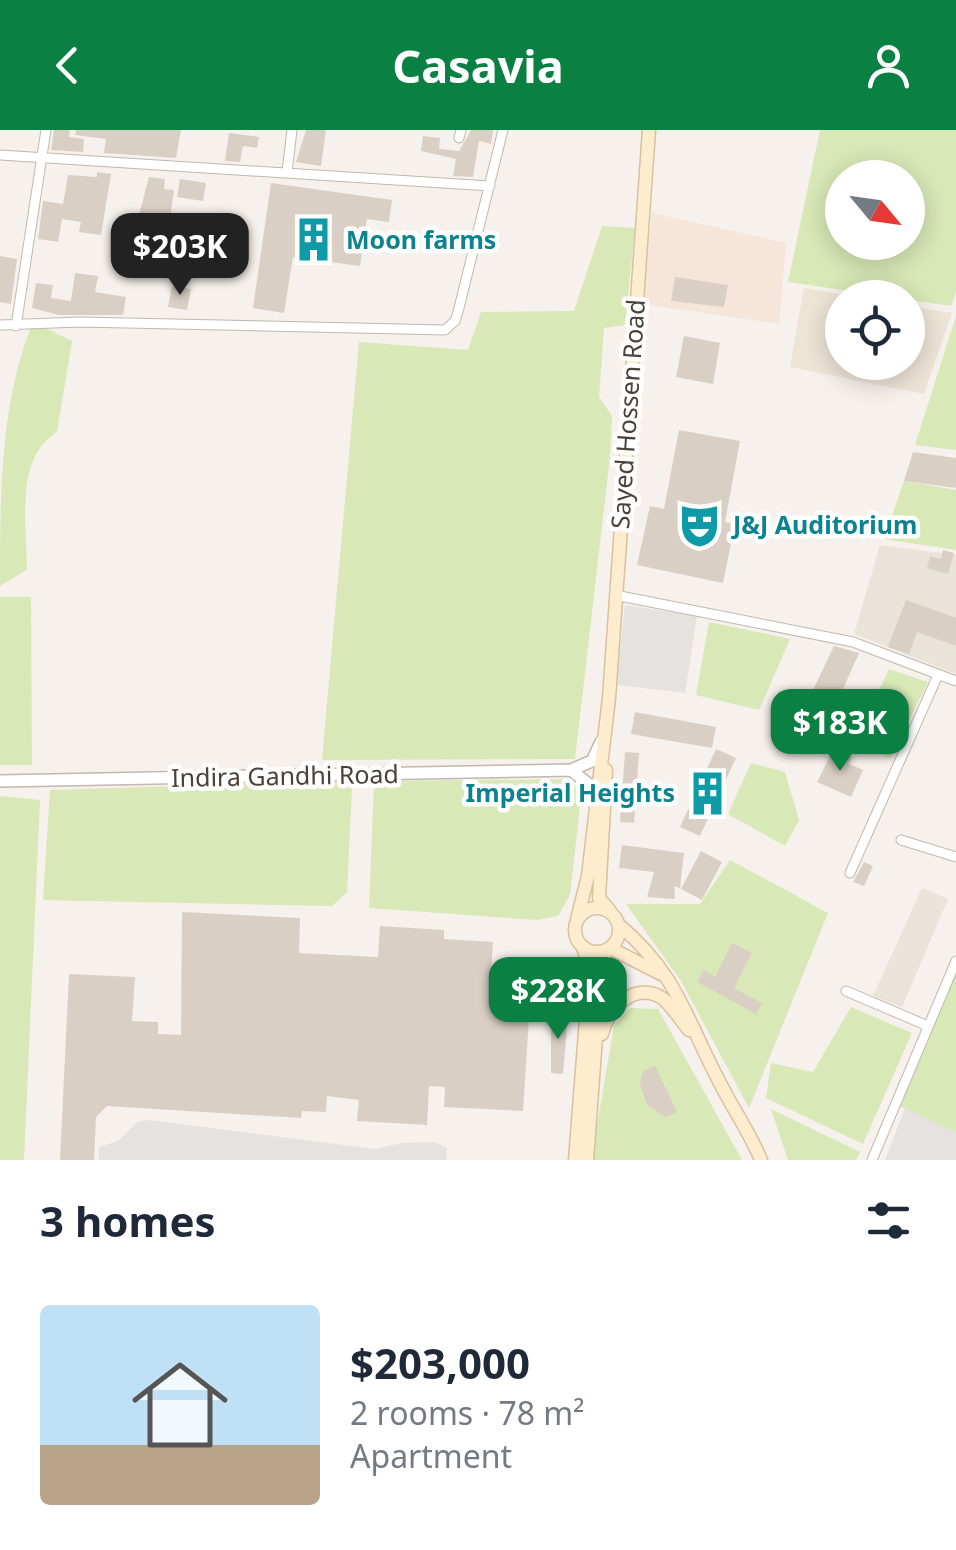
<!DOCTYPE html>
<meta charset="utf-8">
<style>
:root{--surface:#fff;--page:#f2f2f3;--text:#1f2937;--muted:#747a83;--accent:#0b8043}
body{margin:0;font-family:"Noto Sans",sans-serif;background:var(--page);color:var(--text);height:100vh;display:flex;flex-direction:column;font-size:38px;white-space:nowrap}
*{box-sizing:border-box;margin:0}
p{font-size:32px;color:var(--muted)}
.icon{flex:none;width:55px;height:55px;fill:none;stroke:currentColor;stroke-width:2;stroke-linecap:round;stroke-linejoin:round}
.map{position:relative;height:1030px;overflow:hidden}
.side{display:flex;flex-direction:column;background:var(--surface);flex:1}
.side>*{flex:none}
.needle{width:65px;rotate:119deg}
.tools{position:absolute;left:825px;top:30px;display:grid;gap:20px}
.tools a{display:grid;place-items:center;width:100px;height:100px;border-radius:50%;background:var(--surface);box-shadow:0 5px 25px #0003;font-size:50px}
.price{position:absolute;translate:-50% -85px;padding:0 22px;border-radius:20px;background:var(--accent);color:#fff;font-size:32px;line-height:65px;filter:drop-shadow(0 2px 5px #0008)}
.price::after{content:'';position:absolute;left:50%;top:60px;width:30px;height:22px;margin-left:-15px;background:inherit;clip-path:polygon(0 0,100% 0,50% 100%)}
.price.selected{background:#222;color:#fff}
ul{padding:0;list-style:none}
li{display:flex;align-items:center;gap:30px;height:250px;padding:0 40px}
li span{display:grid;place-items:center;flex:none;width:280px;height:200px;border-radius:10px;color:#555}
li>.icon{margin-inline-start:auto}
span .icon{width:120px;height:120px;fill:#fffc;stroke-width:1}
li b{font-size:42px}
h2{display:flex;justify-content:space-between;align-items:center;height:120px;padding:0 40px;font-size:42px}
header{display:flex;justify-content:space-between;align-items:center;height:130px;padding:0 40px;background:var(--accent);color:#fff;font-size:45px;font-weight:700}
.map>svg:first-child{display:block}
.residential{fill:#e9e3da}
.commercial{fill:#f6e6d9}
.education{fill:#eee4d6}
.green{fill:#d8e8b6;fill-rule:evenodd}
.parking{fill:#e5e2e0}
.building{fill:#dacfc4}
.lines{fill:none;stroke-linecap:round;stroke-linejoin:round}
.minor-casing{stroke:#c1b8ae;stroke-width:11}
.tertiary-casing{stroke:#c1b8ae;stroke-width:14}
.secondary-casing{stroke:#d7c19f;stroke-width:15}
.minor{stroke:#fff;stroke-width:9}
.tertiary{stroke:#fff;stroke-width:11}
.secondary{stroke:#feecce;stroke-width:12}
.labels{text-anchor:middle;stroke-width:9;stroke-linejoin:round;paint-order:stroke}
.culture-label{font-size:25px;font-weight:bold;fill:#0d838f;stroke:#fff;text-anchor:start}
.street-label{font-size:25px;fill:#4a4139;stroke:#fff}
</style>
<header><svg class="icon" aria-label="back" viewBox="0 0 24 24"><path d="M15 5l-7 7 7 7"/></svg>Casavia<svg class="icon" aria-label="person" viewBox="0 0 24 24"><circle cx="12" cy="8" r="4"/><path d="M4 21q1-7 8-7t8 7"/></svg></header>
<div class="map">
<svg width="956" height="1030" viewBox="0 0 956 1030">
<rect width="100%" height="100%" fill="#f6f1ec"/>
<!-- residential -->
<path class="residential" d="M880 415 956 425V544L854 504Z
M922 758 948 769 902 877 873 866Z"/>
<!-- commercial -->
<path class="commercial" d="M652 83 786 113 779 194 643 174Z"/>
<!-- education -->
<path class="education" d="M804 158 860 167 842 168V232H908V176L952 183 924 264 790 237Z"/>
<!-- green -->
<path class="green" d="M820 0H956V162L951 176 788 152ZM842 48H908V112H842Z
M602 96 635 98 625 195 604 198 599 267 612 286 610 327 575 629 322 630 359 212 468 220 481 182 574 181Z
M956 186V320L915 315Z
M33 192 72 211 57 302C14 328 27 396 27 440L0 456C0 368 0 272 33 192Z
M904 351 956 360V420L884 409Z
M0 467H31L32 635H0Z
M709 492 790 509 759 580 696 565Z
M889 539 928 552 890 628 854 612Z
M751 633 785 642 799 690 785 716 728 684Z
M570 649 581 666 570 765 558 786 537 790 369 778 374 651Z
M342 651 352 658 347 762 332 776 43 770 50 660Z
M0 666 40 670 24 1030H0Z
M730 730 828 783 749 978 681 851 626 774H700Z
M956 831V1003L895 974Z
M851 877 912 903 863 1014 766 968 771 933 813 942Z
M630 878 658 879 742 1030H591L614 896Z
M771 979 860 1022 856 1030H788Z"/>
<!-- parking -->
<path class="parking" d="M625 475 697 486 685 563 616 555Z
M905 978 956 1003V1030H885Z
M150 990 375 1019 402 1013 434 1012 447 1018 446 1030H99V1017L118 1011 137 992Z"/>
<!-- building -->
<path class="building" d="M54 0H70L69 7 84 9 83 22 51 20Z
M76 0H181L176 28 104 23 106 9 75 5Z
M306 0H326L321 36 296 32Z
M471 0H493L491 14 479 11 473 47 453 46 456 29 421 21 423 6 440 8 439 19 459 21Z
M229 3 259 7 257 18 243 16 240 32 225 31Z
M97 42 111 44 101 105 79 102 81 92 62 89 58 112 38 109 43 71 63 74 68 45 97 47Z
M149 47 165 49 164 59 174 60 170 89 151 85 150 92 138 89Z
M180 49 206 53 203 71 177 67Z
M271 53 392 70 389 92 367 89 360 136 293 127 284 183 253 178Z
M177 86 196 89 192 109 173 106Z
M115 101 132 104 129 122 112 118Z
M0 126 17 129 11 174 0 172Z
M75 143 98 146 95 162 126 167 123 185H59L32 178 36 153 53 155 51 168 71 171Z
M675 147 728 155 724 177 671 171Z
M172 156 191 159 187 180 168 177Z
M684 206 720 213 713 254 676 247Z
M679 300 740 311 725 392 735 394 723 453 637 435 650 376 664 379Z
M913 322 956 328V358L904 351Z
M943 420 954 423 948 444 927 438 930 426 941 429Z
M906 470 956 488V516L917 502 909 524 888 517Z
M834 516 859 523 843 559 865 571 846 608 801 585Z
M635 582 716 597 712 618 631 604Z
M716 619 736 628 700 706 680 697Z
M833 620 852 627 849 634 863 640 851 667 817 652Z
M625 622 639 623 634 693 620 692Z
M622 715 684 723 680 758 674 756 675 769 647 767 654 742 619 738Z
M701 721 722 732 702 770 681 759Z
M864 732 873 736 864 756 853 752Z
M182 782 300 788 299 823 378 827 380 796 444 800V809L493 812 490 855 531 857 523 981 444 977 445 957 429 956 427 995 357 991 359 970 327 966 326 982 302 981 301 988 107 976 96 987 94 1030H60L69 844 135 847 132 891 158 892V904L181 905Z
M732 813 752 823 734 858 762 873 756 884 697 852 704 840 715 847Z
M551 884 568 885 563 944 551 943Z
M655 936 677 982 666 987 648 976 640 956 643 941Z"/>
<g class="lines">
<defs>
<path id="minor" d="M459 8 461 0
M0 25 490 56
M287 42 292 0
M0 195 80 192 445 200 455 191 458 182 503 0
M16 196 46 0
M615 465 853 512 956 551
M901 710 956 727
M850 743 938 545
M846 861 928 896
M872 1030 956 831"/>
<path id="tertiary" d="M571 640 586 652 594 670
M0 651 571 640 592 631 601 612"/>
<path id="secondary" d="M606 640 599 768 610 781
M575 800a22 22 0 1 1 44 0a22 22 0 1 1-44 0Z
M577 789 588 746 609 568 649 0
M619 795C677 843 687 891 720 953 733 979 750 1003 761 1030
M610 818 661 844
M602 904C607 880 634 850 662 868 672 875 681 891 689 900
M575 1030 590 838 583 818
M587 1030 601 839 606 820"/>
</defs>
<!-- minor casing -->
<use href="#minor" class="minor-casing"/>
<!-- tertiary casing -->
<use href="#tertiary" class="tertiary-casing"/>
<!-- secondary casing -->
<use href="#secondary" class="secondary-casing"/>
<!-- minor -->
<use href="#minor" class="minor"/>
<!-- tertiary -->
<use href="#tertiary" class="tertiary"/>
<!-- secondary -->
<use href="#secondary" class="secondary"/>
</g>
<!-- icons -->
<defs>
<symbol id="building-bare" viewBox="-9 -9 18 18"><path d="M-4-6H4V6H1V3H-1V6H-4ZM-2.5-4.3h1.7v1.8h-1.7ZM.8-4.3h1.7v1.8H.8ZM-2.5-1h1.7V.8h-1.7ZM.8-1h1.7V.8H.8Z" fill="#0f9aa8" stroke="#fff" stroke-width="2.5" paint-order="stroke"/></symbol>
<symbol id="theatre-bare" viewBox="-9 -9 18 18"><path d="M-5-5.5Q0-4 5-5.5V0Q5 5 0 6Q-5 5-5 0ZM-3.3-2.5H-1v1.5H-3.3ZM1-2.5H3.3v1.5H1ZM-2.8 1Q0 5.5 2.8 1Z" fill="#0f9aa8" stroke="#fff" stroke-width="2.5" paint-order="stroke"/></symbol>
</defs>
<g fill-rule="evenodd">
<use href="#building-bare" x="282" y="78" width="63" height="63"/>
<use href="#theatre-bare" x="668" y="364" width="63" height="63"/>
<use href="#building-bare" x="676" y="632" width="63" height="63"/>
</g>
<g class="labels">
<!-- culture labels -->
<g class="culture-label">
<text x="346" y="119">Moon farms</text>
<text x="733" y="404">J&amp;J Auditorium</text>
<text x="675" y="672" text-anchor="end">Imperial Heights</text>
</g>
<!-- street labels -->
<g class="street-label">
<text transform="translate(628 284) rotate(-86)" y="9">Sayed Hossen Road</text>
<text transform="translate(285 646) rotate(-1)" y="9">Indira Gandhi Road</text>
</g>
</g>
</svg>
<div class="tools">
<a><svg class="needle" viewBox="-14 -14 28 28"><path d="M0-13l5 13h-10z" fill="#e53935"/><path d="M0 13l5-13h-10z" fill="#747a83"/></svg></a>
<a><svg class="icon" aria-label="locate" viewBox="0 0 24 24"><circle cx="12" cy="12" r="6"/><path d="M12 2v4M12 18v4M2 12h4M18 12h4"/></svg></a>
</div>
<b class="price selected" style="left:180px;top:168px">$203K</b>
<b class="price" style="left:840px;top:644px">$183K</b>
<b class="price" style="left:558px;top:912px">$228K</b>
</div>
<section class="side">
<h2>3 homes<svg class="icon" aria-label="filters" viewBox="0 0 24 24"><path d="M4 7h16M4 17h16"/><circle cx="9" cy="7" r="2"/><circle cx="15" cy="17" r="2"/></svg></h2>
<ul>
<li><span style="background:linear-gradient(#bfe0f5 70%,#b9a48a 0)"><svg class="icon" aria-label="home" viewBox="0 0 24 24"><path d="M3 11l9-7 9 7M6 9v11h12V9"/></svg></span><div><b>$203,000</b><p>2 rooms · 78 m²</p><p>Apartment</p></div></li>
</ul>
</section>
